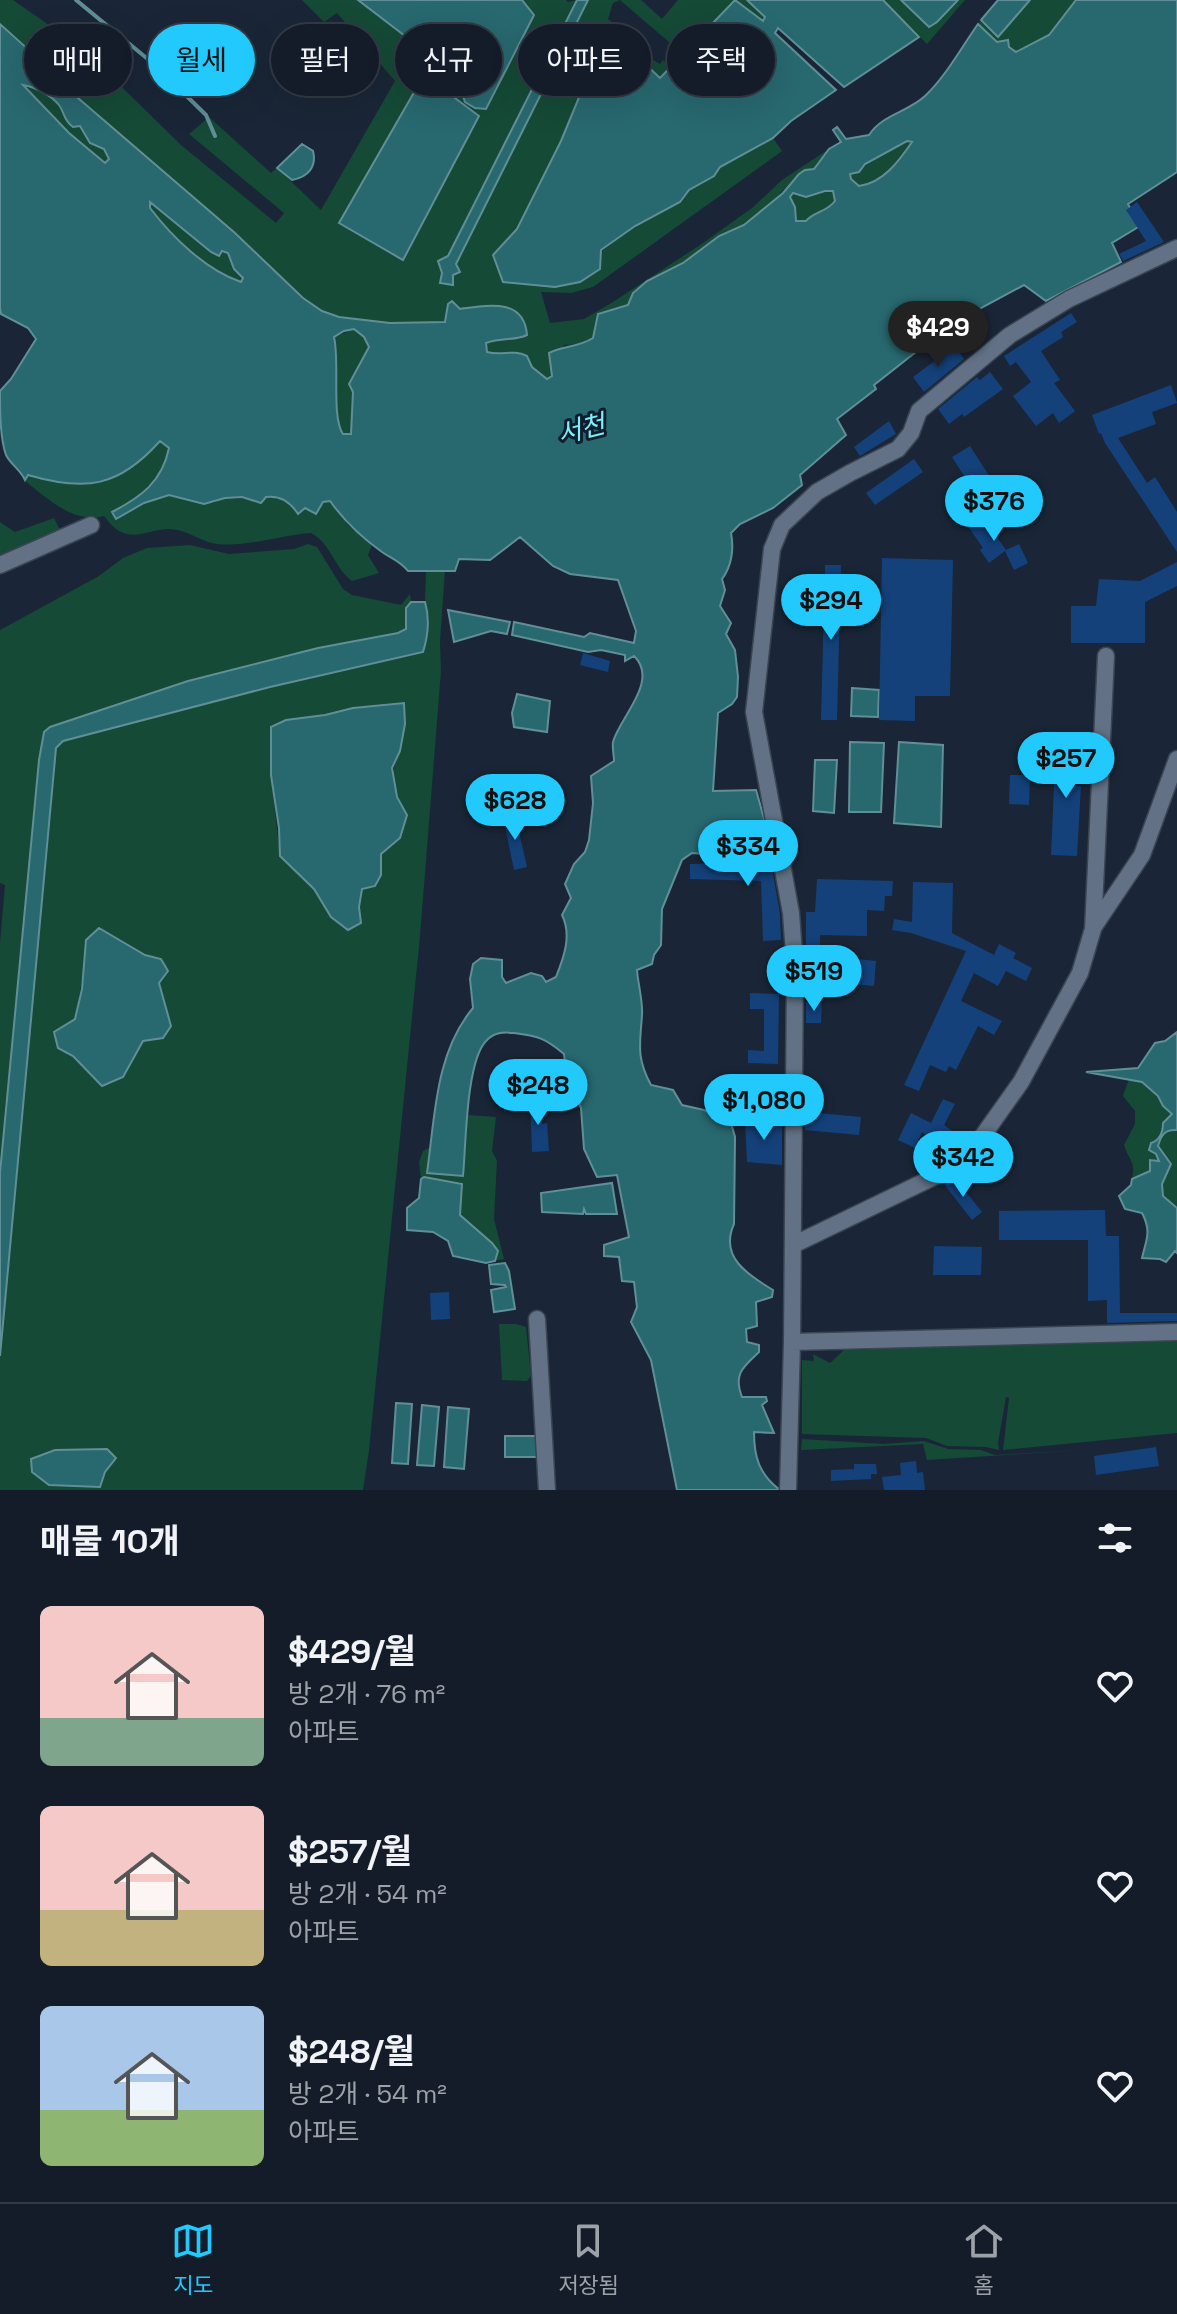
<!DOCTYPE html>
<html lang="ko">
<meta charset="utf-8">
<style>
:root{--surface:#141c29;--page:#1d2531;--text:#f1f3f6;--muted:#9da1a8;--line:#333a46;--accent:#21c9fd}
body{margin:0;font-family:"Space Grotesk","Noto Sans KR",sans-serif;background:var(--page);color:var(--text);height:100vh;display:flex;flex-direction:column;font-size:30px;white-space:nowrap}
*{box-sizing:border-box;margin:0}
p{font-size:26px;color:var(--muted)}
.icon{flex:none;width:44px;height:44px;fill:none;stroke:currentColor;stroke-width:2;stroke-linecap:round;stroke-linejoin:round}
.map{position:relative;height:1490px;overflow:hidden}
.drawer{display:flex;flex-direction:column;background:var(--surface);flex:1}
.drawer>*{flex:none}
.banner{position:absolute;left:24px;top:24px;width:1130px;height:72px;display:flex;gap:16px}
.price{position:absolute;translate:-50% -68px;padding:0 18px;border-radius:28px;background:var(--accent);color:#111;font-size:26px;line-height:52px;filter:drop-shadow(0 2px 4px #0008)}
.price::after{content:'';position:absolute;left:50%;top:48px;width:24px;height:18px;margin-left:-12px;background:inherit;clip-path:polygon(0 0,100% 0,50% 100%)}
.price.selected{background:#222;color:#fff}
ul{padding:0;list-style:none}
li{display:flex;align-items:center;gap:24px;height:200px;padding:0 40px}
li span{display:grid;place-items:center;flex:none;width:224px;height:160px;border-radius:12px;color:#555}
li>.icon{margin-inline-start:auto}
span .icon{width:96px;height:96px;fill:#fffc;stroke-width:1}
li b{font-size:34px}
h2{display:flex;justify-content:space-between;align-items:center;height:96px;padding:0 40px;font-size:34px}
.pill{padding:0 28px;border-radius:36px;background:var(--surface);box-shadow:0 8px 32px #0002,0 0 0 2px var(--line);font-size:28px;line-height:72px}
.pill.selected{background:var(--accent);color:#111}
.dock{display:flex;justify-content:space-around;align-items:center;height:112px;border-top:2px solid var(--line);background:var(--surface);font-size:22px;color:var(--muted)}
.dock a{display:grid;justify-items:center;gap:4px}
.dock .selected{color:var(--accent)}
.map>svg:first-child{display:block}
.green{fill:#154a36;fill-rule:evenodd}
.water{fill:#28686f;stroke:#608f97;stroke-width:2;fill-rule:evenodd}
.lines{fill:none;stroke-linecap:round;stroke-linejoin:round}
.stream{stroke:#608f97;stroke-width:4}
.building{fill:#14417a}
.minor-casing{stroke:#3a4452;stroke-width:19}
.minor{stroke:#627185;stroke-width:16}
.labels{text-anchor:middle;stroke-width:6;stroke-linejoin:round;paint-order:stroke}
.water-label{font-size:26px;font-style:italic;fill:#77f2fe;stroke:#111d2d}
</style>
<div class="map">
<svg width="1177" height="1490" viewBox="0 0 1177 1490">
<rect width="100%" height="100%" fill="#1a2637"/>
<!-- green -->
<path class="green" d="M0 0H13L82 48 181 145 276 223 284 213 189 134 209 117 271 173 277 168 321 210 395 81 337 13 324 22 302 0H358L422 48 462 93 534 15 522 0H566L568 2 577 0 448 256 438 261 442 273 440 283 452 285 453 275 459 271 456 264 588 0H641L662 19 678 0H747L766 17 763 21 734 1 684 55 620 0 613 3 608 19 632 39 630 46 660 64 663 60 672 68 660 78 642 61 561 141 517 229 493 255 537 283 555 287 635 226 680 202 689 190 714 176 720 167 773 138 782 151 593 287 571 293 541 292 550 323 584 319 613 302 700 245 752 208 782 180 829 149 814 169 799 174 764 210 744 225 719 236 683 263 647 281 633 292 629 305 595 323 593 338 583 344 564 345 552 376 547 379 532 367 527 357C513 349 502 356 487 352L486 343 510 337 521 339 493 307 460 309 448 304 446 322 390 323 339 317 322 311 303 298 235 233 71 92 52 71 0 24Z
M883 0H901L929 27 937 22 958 0H965L927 44Z
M1030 0H1076L1049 35 1016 52 997 42 978 24 981 20 998 37Z
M22 85C41 86 82 120 87 139L104 148 109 159 105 164 69 133Z
M907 141 912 142C899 161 883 183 859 186L851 179 850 174 859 172 865 164Z
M833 191 835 201C827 211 813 212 806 221H796L795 207 790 197 793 193 799 196Z
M150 202 211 252 228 253 235 269 243 278 241 282C206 269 173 238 150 208L148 204Z
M354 329 364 337 369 347 349 383 353 392 352 435 343 434C331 417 340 362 334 337Z
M160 440 169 448C162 482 142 497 112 512L169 495 213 503 225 498 251 499 274 496 305 507 330 501 348 525 372 545 368 555 379 573 352 581C334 568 331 543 311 533 282 535 240 549 212 543 200 540 189 532 177 530 149 524 130 552 104 516 74 524 48 499 25 481L28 475C86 492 118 487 160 440Z
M54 518 60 530 0 559V522L15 532Z
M308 544 317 547 343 589 352 595 401 605 410 594 411 602 406 608V629L398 633 318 648 188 681 50 727 44 732 39 760 0 1173V943L5 885 0 883V630L99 576 123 558 147 548 190 545 229 554 294 549Z
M433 570H445L440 641 441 671 420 936 369 1450 363 1490H0V1356L56 748 63 741 270 687 422 652 427 610 425 602 426 572ZM353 708 400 751C388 776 394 791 407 815L400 838 381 854V875L375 886 362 889 359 907 331 917 314 889 280 856 271 775 272 727ZM87 940 129 946 145 955 161 959 159 983 163 1002 123 1077 102 1086 73 1056C75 1017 83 979 87 940ZM55 1450 79 1451 116 1459 105 1472 100 1487 49 1485Z
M1129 1079 1142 1082 1150 1088 1173 1114 1162 1136 1169 1129 1177 1130V1208L1163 1196 1162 1184 1171 1164 1158 1146 1160 1137C1154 1143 1156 1154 1160 1161L1152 1166 1150 1171 1132 1179C1136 1161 1129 1161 1124 1145L1135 1124V1111L1123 1096Z
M468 1115 496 1117 492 1151 497 1161 494 1219 504 1259 495 1261 498 1251 492 1243 460 1215 462 1184 424 1177 421 1179 419 1162 423 1151 431 1147 427 1173 463 1175Z
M499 1324H516L526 1327 531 1376 527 1381 502 1380Z
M1177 1340V1433L1003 1450 1009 1398 1006 1397 998 1443 999 1450 986 1447 947 1446 926 1438 802 1434V1360L814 1361 813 1354 830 1363 844 1350H866L879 1345Z
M802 1439 884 1444 924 1441 948 1449 981 1450 995 1455 1085 1450 927 1460 923 1444 801 1450Z"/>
<!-- water -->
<path class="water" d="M358 0H522L534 15 486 109 475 108 465 102 462 93 442 74V68L422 49Z
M577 0H588L456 264 460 272 453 275V285L440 283 442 273 438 261 448 256Z
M735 0 763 21 765 17 747 0H883L919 37 844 87 778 28 775 33 836 90 791 121 773 138 720 167 714 176 689 190 680 202 635 226 601 250 600 269 580 282 555 287 503 282 493 255 517 229 561 141 604 37 642 61 660 78Z
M901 0H958L937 22 929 27Z
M998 0H1030L998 37 981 20Z
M1076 0H1177V172L1128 204 1140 226 1112 243 1121 262 1046 301 1024 285 955 322 939 338 935 337 874 385 876 389 837 419 846 435 800 475 802 485 773 508 740 524 731 533C734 548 732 566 722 579L725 590 720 606 731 623 726 634 735 650 738 677 737 697 732 704 718 713 713 791 756 790 773 850 739 857 692 853 682 860 662 909 661 945 654 955 652 964 637 970C638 984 643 1001 642 1015 640 1045 636 1057 651 1085L673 1090 682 1105 704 1110 731 1123 735 1137 734 1224C719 1257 748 1275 773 1290L772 1297 756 1302 757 1326 746 1329 747 1342 759 1345V1352C743 1367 733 1374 742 1397H766L767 1401 762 1405 774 1433 754 1432C754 1457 759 1474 780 1490H677L651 1360 631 1322 637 1307 634 1282 622 1281 619 1257 604 1256V1245L629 1237 617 1175 597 1177 584 1149 581 1108 566 1072 564 1054C545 1038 538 1036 514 1033 503 1032 494 1032 486 1041 466 1062 466 1145 463 1176L427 1173C435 1117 435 1053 473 1008L470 979 473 964 481 958 502 960V977L506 983 531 973 542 976 546 982 556 977C564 957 572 935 562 915L571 898 565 884 574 864 585 852 589 840 593 803 591 776 614 761C614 755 612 747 613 742 619 718 660 681 634 656L625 661V655L601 650 588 652 512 635 514 622 584 637 590 633 634 643 636 631 618 580 570 574 553 566 520 537 490 560 459 559 455 571H408C400 561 392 559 382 552 361 537 345 522 330 501L323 502 316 514 305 508 298 514C291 503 280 495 266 497L261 503 242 497 225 498 204 504 169 495 144 503 116 519 112 512C141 497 162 482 169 448L160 441C119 487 86 492 28 475L25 480C20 469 11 465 6 455 0 438 0 411 0 391L11 379 36 339 28 328 1 314 0 308V24L52 71 71 92 235 233 303 298 322 311 339 317 390 323 445 322 448 304 452 301 460 309C489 305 524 298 527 335 516 341 502 337 486 343L487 352C503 356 512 349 527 356L532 367 547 379 552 376 549 353C563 346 579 347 593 338L598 314 628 305 633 293 647 281 683 263 719 236 744 225 783 193 799 174 805 170 814 169 829 149 841 142 833 130 837 127 846 139 869 135C883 114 908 112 925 96 946 76 961 48 978 24L997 42 1008 40 1009 47 1016 52 1049 35ZM23 85C35 87 51 95 59 105 65 113 63 120 73 127L80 126 90 143 104 149 109 159 105 163 69 133ZM907 141 912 142C899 161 883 183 859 186L851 179 850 174 859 172 865 164ZM825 191H833L835 201C827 212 813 212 806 221H796L795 207 790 197 793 193 806 197ZM150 202 211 252 219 256 222 251 228 253 234 269 243 278 241 282C206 270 173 238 150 208ZM354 329 364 337 369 347 349 384 353 392 351 434H343C331 417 340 362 334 337L344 331Z
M424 75 479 116 403 260 339 223Z
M302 144 313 151C317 167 308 177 292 180L277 168Z
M411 602H425C430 619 428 636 423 652L270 687 63 741 56 748 0 1356V1173L39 760 44 732 50 727 188 681 318 648 398 633 406 629V608Z
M448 610 510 622 507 634 491 631 454 642Z
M852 688 879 690 878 717 851 716Z
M517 694 550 701 547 732 514 727 512 713Z
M404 703 405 724 400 751 392 768 397 797 407 815 400 838 381 854V875L375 886 362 889 359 907 361 923 348 930 331 917 314 889 280 856 279 828 271 775V727L286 720 325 715 353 708Z
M850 742 884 743 881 812H849Z
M899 742 943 745 941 827 894 823Z
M815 760H837L834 813 813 811Z
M99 928 145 955 161 959 168 971 159 983 171 1026 163 1038 143 1041 123 1077 102 1086 73 1056 58 1048 54 1032 75 1019 82 989 86 940Z
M1177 1032V1130C1165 1129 1161 1135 1158 1146L1171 1164 1162 1184 1163 1196 1177 1208V1253L1175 1251 1166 1262 1160 1259 1142 1258C1146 1240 1152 1232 1142 1213L1125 1209 1119 1196 1131 1185 1132 1179 1150 1171V1160L1159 1161 1156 1154 1149 1150 1151 1143C1160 1140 1163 1133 1163 1123L1172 1114 1163 1106 1158 1096 1142 1082 1086 1072 1138 1068 1155 1043 1165 1041Z
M424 1177 462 1184 460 1215 492 1243 498 1251 495 1261 486 1263 453 1256 448 1241 433 1232 407 1230V1208L419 1198 421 1179Z
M612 1183 617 1214H586L584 1209 583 1214 542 1212 541 1193Z
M505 1263 509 1271 515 1309 494 1312 491 1290 506 1287 505 1285 491 1284 489 1265Z
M396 1403 412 1404 408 1464 392 1463Z
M422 1405 439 1407 434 1466 417 1465Z
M448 1407 469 1409 464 1469 444 1467Z
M505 1436H537V1457H505Z
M107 1449 116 1458 105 1472 100 1487 49 1485 32 1472 31 1459 55 1450Z"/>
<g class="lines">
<!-- stream -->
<path class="stream" d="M76 0 155 65 206 115 215 136"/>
</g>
<!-- building -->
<path class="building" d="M1137 202 1164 242 1123 261 1119 254 1146 241 1126 210Z
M1071 313 1077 322 1061 332 1063 337 1041 351 1060 380 1054 383 1075 411 1059 423 1053 413 1036 426 1013 396 1031 382 1016 362 1010 366 1004 356Z
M955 346 964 359 924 392 913 377Z
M990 372 1003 389 964 417 962 414 949 424 938 409 977 377 980 380Z
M1171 385 1177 403 1152 412 1156 424 1118 438 1147 483 1155 477 1177 512V552L1105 443 1101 433 1099 434 1092 415Z
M889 421 896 434 860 456 854 447Z
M970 446 1006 502 988 513 952 457Z
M914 459 923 472 875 505 866 493Z
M979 512 1006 550 1019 544 1028 563 1014 570 1005 551 989 563 980 550 983 548 965 522Z
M882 558 953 560 950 696H915V721L879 720Z
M1177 562V586L1145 602V643H1071V606H1096L1099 579 1140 581Z
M825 565H841L837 720H821Z
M583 653 610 661 608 672 580 665Z
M1056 740 1086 742 1085 752H1075L1072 785 1081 786 1077 856 1051 855Z
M1010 775H1030L1029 805 1009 804Z
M515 814 527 867 514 870 503 817Z
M771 862 780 914 781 940 763 941 761 881 690 879V864Z
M817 879 893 881 892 896H885L884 911 867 910V936L820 935V955L876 961 874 986 852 984V977L829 975V970L806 969V912H815Z
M913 882 953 883 952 933 994 955 999 944 1016 953 1013 958 1032 968 1026 981 1006 971 998 986 974 973 961 1001 1002 1021 994 1035 978 1026 956 1070 949 1066 946 1072 930 1065 919 1091 904 1085 966 951 911 933 892 930 894 919 912 922Z
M750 993 779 994 778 1064 748 1063V1050L764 1051V1009H750Z
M806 1002 822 1003 821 1023H806Z
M805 1088H819L818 1113 861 1117 859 1135 805 1130Z
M540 1095 542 1124 547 1123 549 1151 532 1152 530 1096Z
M943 1099 955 1104 944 1125 952 1131 941 1146 922 1132 915 1148 898 1140 911 1113 931 1123Z
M745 1121 782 1122V1165L747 1162Z
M955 1178 982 1212 972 1220 944 1184Z
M1105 1210 1106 1236H1119L1120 1313H1177V1321L1107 1323V1300L1088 1301V1240H999V1211Z
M934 1246 982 1247 981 1275H933Z
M449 1292 450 1319 431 1320 430 1293Z
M1156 1447 1159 1466 1096 1475 1094 1456Z
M916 1461 917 1473 923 1472 925 1490H884L882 1477 901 1475 900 1463Z
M854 1464H876L877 1474H871V1479L831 1481V1470L854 1469Z"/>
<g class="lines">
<defs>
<path id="minor" d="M0 565 91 525
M1093 928 1142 855 1177 759
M793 1245 940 1174 967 1158 1021 1082 1080 973 1093 929 1106 656
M537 1319 547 1490
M792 1342 1177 1332
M788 1490 792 1342 795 968 791 913 754 712 772 549 782 525 817 492 850 473 898 449 911 433 919 411 1010 335 1069 299 1177 248"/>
</defs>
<!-- minor casing -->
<use href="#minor" class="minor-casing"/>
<!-- minor -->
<use href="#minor" class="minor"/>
</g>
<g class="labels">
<!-- water labels -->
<g class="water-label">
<text transform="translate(581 429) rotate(-14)" y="9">서천</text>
</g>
</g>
</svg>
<b class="price selected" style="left:938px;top:369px">$429</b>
<b class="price" style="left:994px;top:543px">$376</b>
<b class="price" style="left:831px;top:642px">$294</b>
<b class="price" style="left:1066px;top:800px">$257</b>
<b class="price" style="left:515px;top:842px">$628</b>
<b class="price" style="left:748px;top:888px">$334</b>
<b class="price" style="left:814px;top:1013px">$519</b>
<b class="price" style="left:538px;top:1127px">$248</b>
<b class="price" style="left:764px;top:1142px">$1,080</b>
<b class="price" style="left:963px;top:1199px">$342</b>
<div class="banner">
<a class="pill">매매</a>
<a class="pill selected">월세</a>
<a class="pill">필터</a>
<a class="pill">신규</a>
<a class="pill">아파트</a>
<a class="pill">주택</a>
</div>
</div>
<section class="drawer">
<h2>매물 10개<svg class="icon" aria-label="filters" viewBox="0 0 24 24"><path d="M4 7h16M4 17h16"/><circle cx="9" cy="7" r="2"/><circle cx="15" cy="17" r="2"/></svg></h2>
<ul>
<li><span style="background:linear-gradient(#f6c9c9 70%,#7fa58c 0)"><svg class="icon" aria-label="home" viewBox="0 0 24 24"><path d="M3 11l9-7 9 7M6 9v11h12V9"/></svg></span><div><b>$429/월</b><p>방 2개 · 76 m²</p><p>아파트</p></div><svg class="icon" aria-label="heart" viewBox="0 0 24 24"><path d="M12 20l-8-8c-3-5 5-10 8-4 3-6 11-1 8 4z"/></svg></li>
<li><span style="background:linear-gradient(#f6c9c9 65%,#c2b280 0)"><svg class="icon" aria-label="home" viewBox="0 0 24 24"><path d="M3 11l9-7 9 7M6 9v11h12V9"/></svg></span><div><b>$257/월</b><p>방 2개 · 54 m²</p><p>아파트</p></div><svg class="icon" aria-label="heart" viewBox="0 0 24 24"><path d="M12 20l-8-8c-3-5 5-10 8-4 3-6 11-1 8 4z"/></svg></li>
<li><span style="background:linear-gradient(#a9c7e8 65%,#8fb573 0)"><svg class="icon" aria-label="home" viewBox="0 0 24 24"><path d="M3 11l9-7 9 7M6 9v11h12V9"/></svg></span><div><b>$248/월</b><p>방 2개 · 54 m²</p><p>아파트</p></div><svg class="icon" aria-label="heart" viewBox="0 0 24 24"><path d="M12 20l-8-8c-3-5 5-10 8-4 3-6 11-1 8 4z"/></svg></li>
</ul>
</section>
<nav class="dock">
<a class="selected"><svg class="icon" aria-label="map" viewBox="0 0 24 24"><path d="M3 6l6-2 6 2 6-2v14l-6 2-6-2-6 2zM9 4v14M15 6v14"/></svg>지도</a>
<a><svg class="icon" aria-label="saved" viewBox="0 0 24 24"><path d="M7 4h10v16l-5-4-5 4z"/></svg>저장됨</a>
<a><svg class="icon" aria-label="home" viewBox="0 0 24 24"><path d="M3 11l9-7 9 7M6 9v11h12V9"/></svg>홈</a>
</nav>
